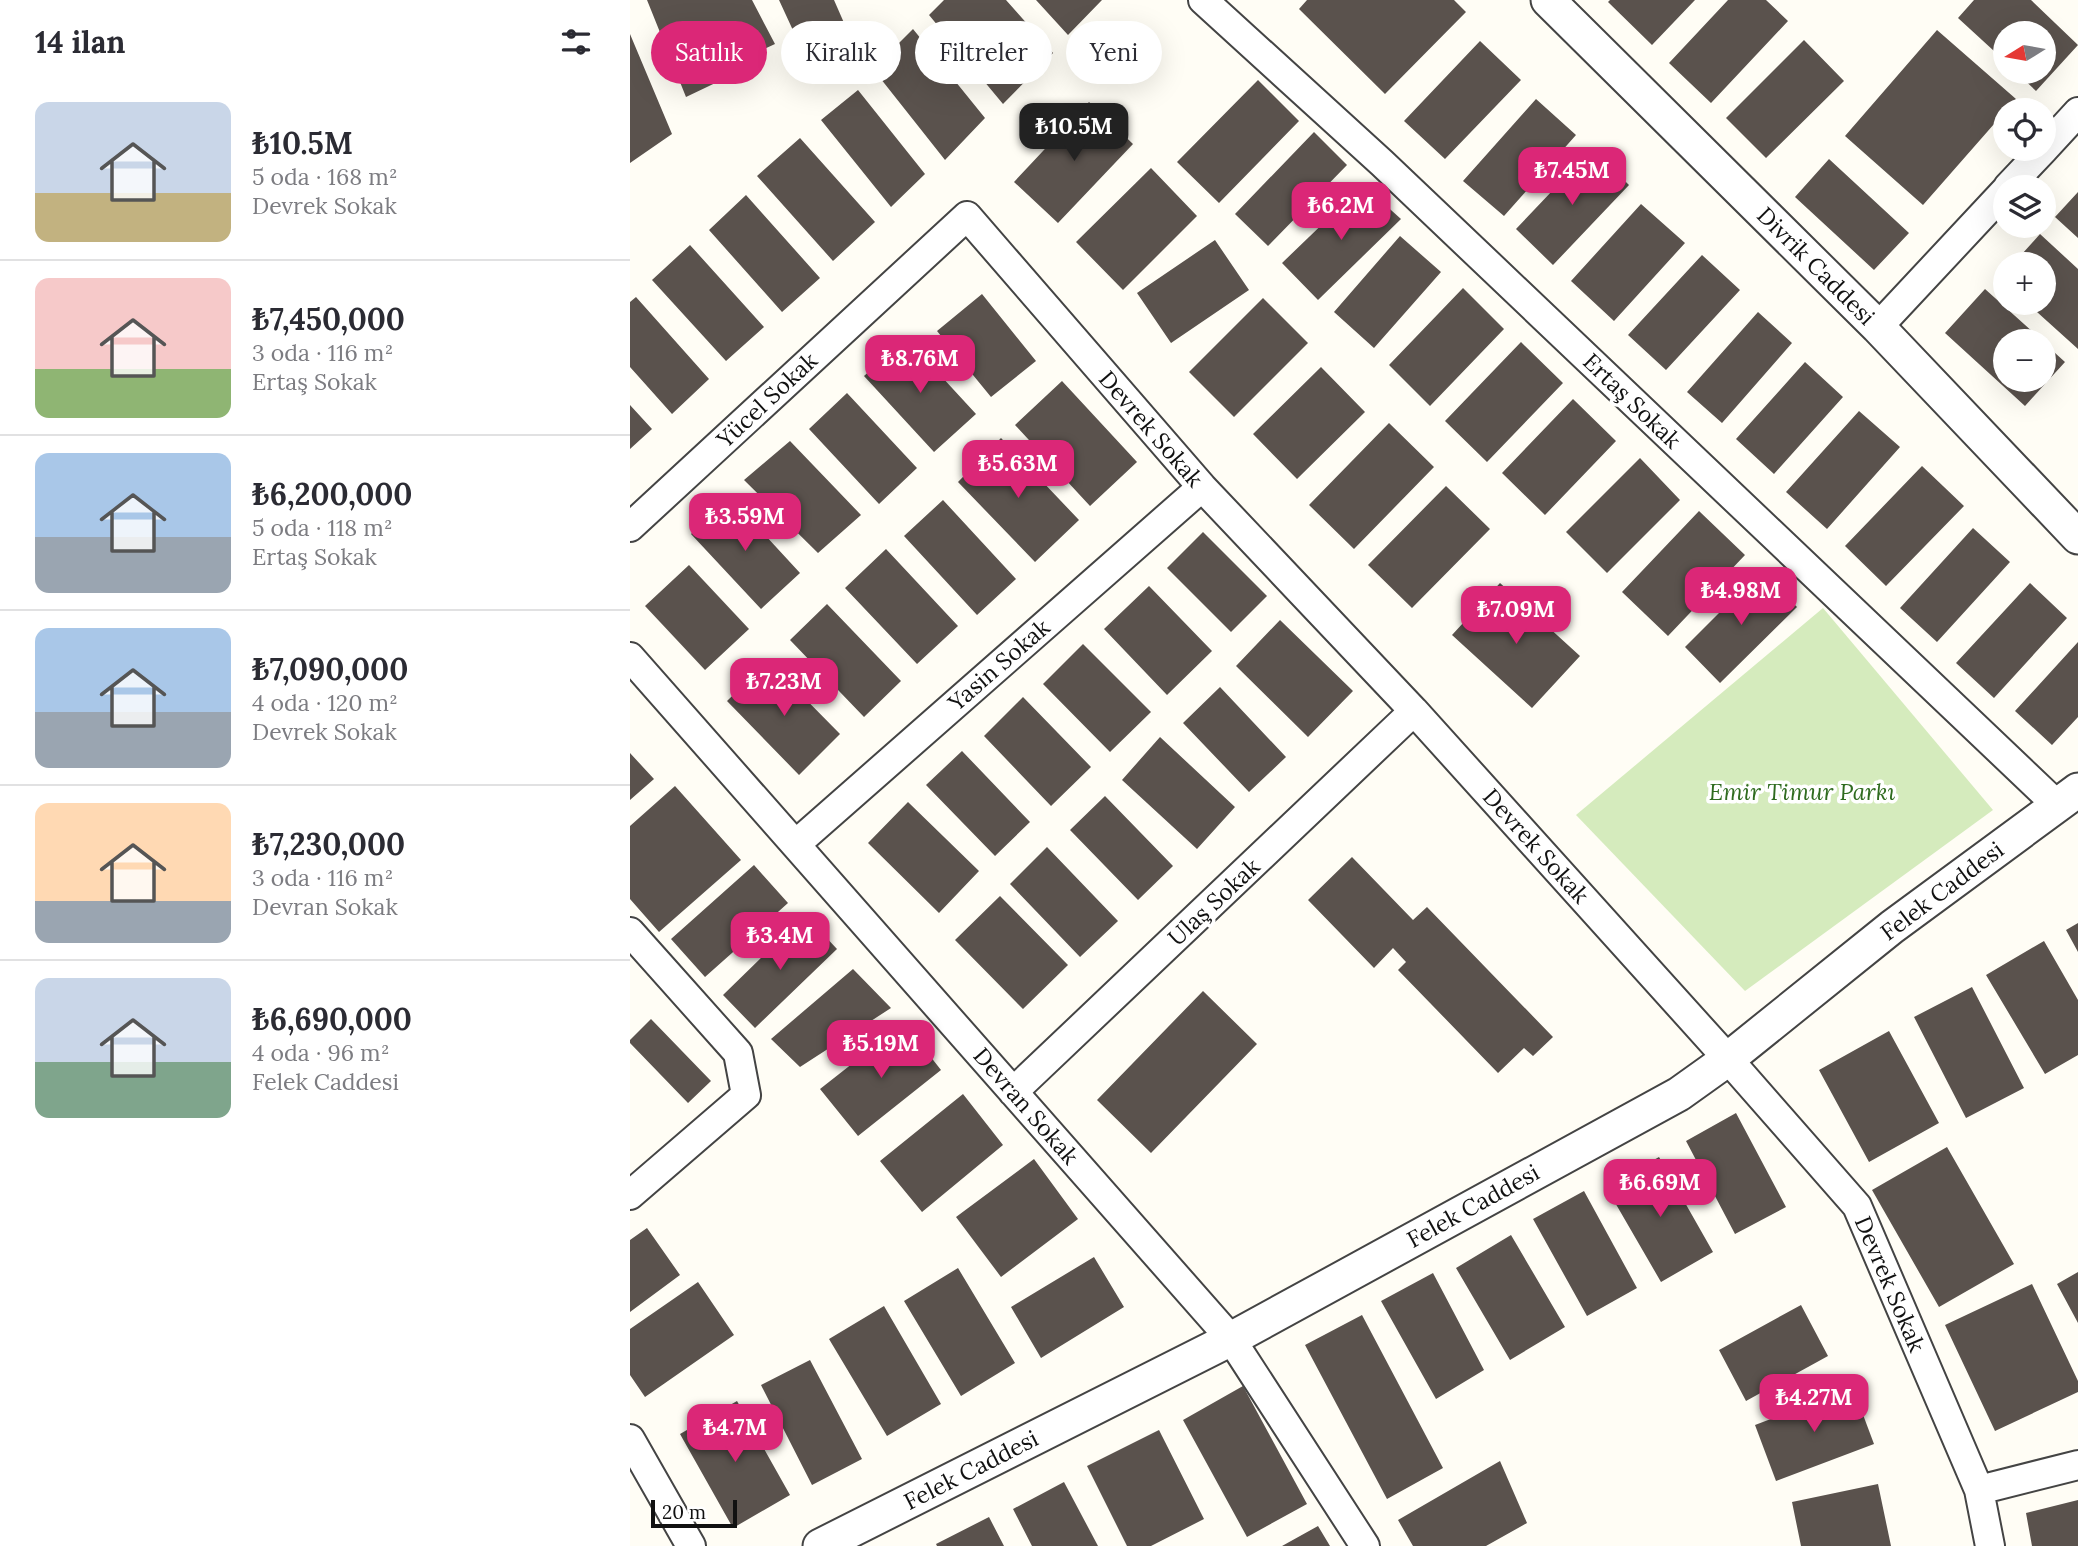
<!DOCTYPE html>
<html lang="tr">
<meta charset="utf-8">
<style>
:root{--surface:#fff;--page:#f2f2f3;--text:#2b2b33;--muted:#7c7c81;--line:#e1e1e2;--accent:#db2777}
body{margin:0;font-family:Lora,serif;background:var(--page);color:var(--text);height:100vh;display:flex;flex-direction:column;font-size:26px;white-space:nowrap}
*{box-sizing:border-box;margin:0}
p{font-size:23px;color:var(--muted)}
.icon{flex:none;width:38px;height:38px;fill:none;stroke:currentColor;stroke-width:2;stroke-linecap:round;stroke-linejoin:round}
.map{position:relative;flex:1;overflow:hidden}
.drawer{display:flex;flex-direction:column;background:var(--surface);width:630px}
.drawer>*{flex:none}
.top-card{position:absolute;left:21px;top:21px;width:665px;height:63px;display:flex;gap:14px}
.needle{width:46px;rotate:259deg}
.controls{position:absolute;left:1363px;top:21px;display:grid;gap:14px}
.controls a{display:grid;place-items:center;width:63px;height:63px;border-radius:50%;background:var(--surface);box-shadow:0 7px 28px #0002;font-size:35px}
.scale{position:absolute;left:21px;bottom:18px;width:86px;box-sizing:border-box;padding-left:7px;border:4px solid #111;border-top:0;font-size:19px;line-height:24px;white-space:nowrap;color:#111;-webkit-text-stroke:5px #fff;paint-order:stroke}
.price{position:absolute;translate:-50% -60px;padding:0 16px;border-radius:14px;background:var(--accent);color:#fff;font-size:23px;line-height:46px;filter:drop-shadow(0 2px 4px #0008)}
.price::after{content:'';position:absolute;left:50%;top:42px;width:21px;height:16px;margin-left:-10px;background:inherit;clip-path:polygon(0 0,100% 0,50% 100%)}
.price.active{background:#222;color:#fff}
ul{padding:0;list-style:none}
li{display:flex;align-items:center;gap:21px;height:175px;padding:0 35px}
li+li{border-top:2px solid var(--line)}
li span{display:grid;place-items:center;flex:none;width:196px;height:140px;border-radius:14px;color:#555}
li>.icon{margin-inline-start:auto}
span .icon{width:84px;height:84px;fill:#fffc;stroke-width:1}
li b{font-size:30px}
h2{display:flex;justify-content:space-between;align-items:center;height:84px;padding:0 35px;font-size:30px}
.tag{padding:0 24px;border-radius:32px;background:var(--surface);box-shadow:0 7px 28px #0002;font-size:24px;line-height:63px}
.tag.active{background:var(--accent);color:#fff}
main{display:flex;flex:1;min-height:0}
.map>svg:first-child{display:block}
.green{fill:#d5ebbd}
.building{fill:#5a524d}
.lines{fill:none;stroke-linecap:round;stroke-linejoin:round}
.minor-casing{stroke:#444;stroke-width:32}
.tertiary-casing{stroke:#444;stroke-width:37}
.minor{stroke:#fff;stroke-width:28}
.tertiary{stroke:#fff;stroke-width:33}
.labels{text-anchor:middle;stroke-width:7;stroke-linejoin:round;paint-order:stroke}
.street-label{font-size:23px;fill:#111;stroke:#fff}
.park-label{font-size:23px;font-style:italic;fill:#2f6b1f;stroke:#fff}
</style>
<main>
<section class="drawer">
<h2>14 ilan<svg class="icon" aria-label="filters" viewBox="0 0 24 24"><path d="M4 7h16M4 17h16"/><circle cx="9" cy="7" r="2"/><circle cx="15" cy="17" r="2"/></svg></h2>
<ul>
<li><span style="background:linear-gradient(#c9d6e8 65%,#c2b280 0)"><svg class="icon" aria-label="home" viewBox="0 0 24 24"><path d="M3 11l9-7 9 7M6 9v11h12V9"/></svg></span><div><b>₺10.5M</b><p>5 oda · 168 m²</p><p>Devrek Sokak</p></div></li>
<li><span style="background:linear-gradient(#f6c9c9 65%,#8fb573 0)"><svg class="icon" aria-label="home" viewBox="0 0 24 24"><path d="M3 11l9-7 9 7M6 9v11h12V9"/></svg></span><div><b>₺7,450,000</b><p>3 oda · 116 m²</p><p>Ertaş Sokak</p></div></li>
<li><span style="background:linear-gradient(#a9c7e8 60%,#9aa5b1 0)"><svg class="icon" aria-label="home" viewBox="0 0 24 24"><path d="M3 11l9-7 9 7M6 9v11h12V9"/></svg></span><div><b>₺6,200,000</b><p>5 oda · 118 m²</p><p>Ertaş Sokak</p></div></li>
<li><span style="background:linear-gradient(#a9c7e8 60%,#9aa5b1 0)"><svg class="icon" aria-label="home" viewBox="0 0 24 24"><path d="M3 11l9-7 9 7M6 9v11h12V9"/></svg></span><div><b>₺7,090,000</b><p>4 oda · 120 m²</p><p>Devrek Sokak</p></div></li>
<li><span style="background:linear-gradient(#ffd9b3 70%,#9aa5b1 0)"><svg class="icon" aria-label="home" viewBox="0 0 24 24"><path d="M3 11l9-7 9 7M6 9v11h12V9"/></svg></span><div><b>₺7,230,000</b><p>3 oda · 116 m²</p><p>Devran Sokak</p></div></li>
<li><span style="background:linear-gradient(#c9d6e8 60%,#7fa58c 0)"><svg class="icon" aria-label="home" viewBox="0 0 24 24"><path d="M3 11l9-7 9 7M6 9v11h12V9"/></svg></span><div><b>₺6,690,000</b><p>4 oda · 96 m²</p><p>Felek Caddesi</p></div></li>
</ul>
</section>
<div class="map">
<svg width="1448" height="1546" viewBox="0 0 1448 1546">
<rect width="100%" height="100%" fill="#fffdf5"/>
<!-- green -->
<path class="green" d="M1193 608 1363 810 1115 991 946 815Z"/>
<!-- building -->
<path class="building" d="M17 0H122L145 44 98 66 100 76 56 97Z
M149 0H204L218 32 173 52Z
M314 0H376L423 53 373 104 299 15Z
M406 0H472L438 35Z
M677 0H824L836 12 755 94 669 9Z
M980 0H1065L1022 45 978 2Z
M1098 0H1136L1158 21 1081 103 1039 63Z
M1344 0H1401L1448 45 1406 91 1386 72H1414V33H1376V62L1328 18Z
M283 29 355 118 315 160 243 69Z
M1307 30 1386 99 1293 205 1215 136Z
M0 34 42 134 0 163Z
M1174 40 1214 81 1136 158 1096 118Z
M850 41 891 80 815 159 774 121Z
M628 80 669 121 589 203 547 162Z
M228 90 295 174 261 207 191 120Z
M906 99 946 135 874 216 833 181Z
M459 102 503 144 428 223 384 182Z
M684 132 717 165 638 246 605 214Z
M170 138 245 222 203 261 127 176Z
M962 149 999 185 923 265 886 229Z
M1199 159 1279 233 1244 270 1165 197Z
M521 168 567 216 493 290 446 242Z
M733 185 771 219 688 300 652 263Z
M1448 192V238L1425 217Z
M116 195 190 278 152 312 79 230Z
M1011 204 1055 243 984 321 941 281Z
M1410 234 1448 269V349L1397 303H1414V264H1383Z
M770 236 811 272 744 348 704 312Z
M585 240 619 290 541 343 507 293Z
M60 245 134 327 96 361 22 280Z
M1072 255 1110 290 1036 370 998 335Z
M833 288 874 329 800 406 759 365Z
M1355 289 1413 341H1376V380H1414V343L1435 362 1395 406 1315 333Z
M352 294 406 361 361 397 307 331Z
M6 297 79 379 42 414 0 367V302Z
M633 298 678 343 604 417 559 372Z
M1128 312 1162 343 1092 423 1057 392Z
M276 338 346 414 304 452 234 376Z
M891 342 933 383 857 462 815 421Z
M1175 362 1213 397 1144 474 1106 439Z
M691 367 735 412 667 479 623 434Z
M432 381 507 462 460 506 385 425Z
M217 393 287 468 249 504 179 429Z
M943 399 986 441 915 515 872 473Z
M0 405 22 429 0 449Z
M1229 411 1270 447 1197 529 1156 492Z
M759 423 804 467 724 549 679 505Z
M371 438 449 520 405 562 328 482Z
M160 441 231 515 188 553 114 480Z
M1010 458 1050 500 977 573 936 532Z
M1292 466 1334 506 1256 586 1215 546Z
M816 486 860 529 782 608 738 565Z
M100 497 170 573 131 609 61 534Z
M313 500 386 579 347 615 274 536Z
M1069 511 1115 555 1038 636 992 592Z
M1343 528 1380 562 1307 642 1270 608Z
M573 532 637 596 601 632 537 568Z
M256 549 328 626 287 664 215 588Z
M59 565 119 629 75 670 15 606Z
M1131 571 1167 607 1090 683 1055 647Z
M870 583 950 656 902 708 822 635Z
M1400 583 1437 618 1364 698 1326 663Z
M519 586 582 651 537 695 474 629Z
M197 604 271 681 234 717 160 640Z
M650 620 723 691 678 737 606 666Z
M1448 642V717L1422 745 1385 711Z
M453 644 521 712 480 752 413 684Z
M138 661 210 734 169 775 97 701Z
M590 687 656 757 619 792 553 723Z
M393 697 461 767 421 806 354 736Z
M530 737 605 807 567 849 492 780Z
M332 751 400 822 365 856 296 785Z
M0 753 24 779 0 800Z
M45 786 111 860 29 932 0 899V826Z
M475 796 543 866 508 900 440 830Z
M278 802 349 871 309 913 238 843Z
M417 847 488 921 450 957 380 884Z
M722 857 783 920 797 907 923 1037 903 1056 894 1048 868 1073 768 970 776 962 763 948 744 968 678 900Z
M124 865 158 903 75 977 41 939Z
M370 896 438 965 393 1009 325 940Z
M175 915 207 949 125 1028 93 995Z
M1448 923V952L1436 930Z
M1414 941 1448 1000V1055L1415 1074 1356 975Z
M223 969 261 1008 170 1067 141 1039Z
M1342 987 1394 1088 1336 1118 1284 1017Z
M573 991 627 1044 521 1153 467 1100Z
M21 1019 81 1081 58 1103 0 1043V1040Z
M274 1023 311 1070 228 1136 190 1089Z
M1259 1031 1309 1123 1239 1162 1189 1070Z
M333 1094 373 1145 292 1212 250 1161Z
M1106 1113 1156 1207 1105 1234 1056 1141Z
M1317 1147 1384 1264 1309 1307 1242 1190Z
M1029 1157 1083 1252 1031 1282 976 1187Z
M404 1159 448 1219 371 1277 326 1217Z
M954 1191 1007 1288 957 1316 903 1219Z
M17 1228 50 1275 0 1312V1240Z
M881 1235 935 1327 880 1360 826 1268Z
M464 1257 494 1307 411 1358 381 1307Z
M328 1268 385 1363 331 1396 274 1301Z
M1448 1272V1323L1427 1284Z
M803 1273 854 1370 806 1399 751 1301Z
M68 1282 104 1335 15 1397 0 1375V1329Z
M1402 1284 1448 1381V1392L1365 1431 1315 1325Z
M1171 1305 1198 1356 1116 1401 1089 1350Z
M254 1306 311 1404 257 1436 199 1339Z
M732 1315 813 1468 757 1499 675 1345Z
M180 1360 232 1459 182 1485 131 1385Z
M613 1386 677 1504 617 1537 553 1420Z
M1223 1388 1244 1444 1146 1481 1125 1425Z
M107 1401 160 1495 103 1528 50 1434Z
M529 1430 574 1519 521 1546H497L457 1466Z
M870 1461 897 1523 856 1546H783L768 1520Z
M434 1482 468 1546H402L383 1509Z
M1248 1484 1261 1546H1171L1162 1502Z
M1448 1500V1546H1402L1396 1513Z
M359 1517 374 1546H307L306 1544Z
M688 1526 700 1546H652Z"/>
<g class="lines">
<defs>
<path id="minor" d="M573 0 752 163 1427 805
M1414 149 1448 112
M1378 187 1414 149
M1248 327 1376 190
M0 527 337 216 572 487 784 711 1098 1059 1227 1206 1349 1490 1360 1546
M0 657 601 1339 735 1546
M166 844 572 487
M0 932 108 1053 116 1095 0 1195
M383 1092 784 711
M0 1439 61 1546
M1349 1490 1448 1465"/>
<path id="tertiary" d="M918 0 1248 327 1448 537
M190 1546 601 1339 1049 1094 1098 1059 1262 927 1448 790"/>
</defs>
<!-- minor casing -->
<use href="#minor" class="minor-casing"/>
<!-- tertiary casing -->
<use href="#tertiary" class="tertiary-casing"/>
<!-- minor -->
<use href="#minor" class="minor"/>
<!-- tertiary -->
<use href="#tertiary" class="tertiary"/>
</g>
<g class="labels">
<!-- street labels -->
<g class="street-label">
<text transform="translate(1186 266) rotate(45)" y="8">Divrik Caddesi</text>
<text transform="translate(137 400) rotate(-43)" y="8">Yücel Sokak</text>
<text transform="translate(1002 401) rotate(44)" y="8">Ertaş Sokak</text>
<text transform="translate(521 429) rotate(49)" y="8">Devrek Sokak</text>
<text transform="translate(369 665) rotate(-41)" y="8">Yasin Sokak</text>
<text transform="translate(906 846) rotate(48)" y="8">Devrek Sokak</text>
<text transform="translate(1312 891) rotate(-37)" y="8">Felek Caddesi</text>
<text transform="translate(584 902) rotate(-43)" y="8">Ulaş Sokak</text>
<text transform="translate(396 1106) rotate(49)" y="8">Devran Sokak</text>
<text transform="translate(843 1206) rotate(-29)" y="8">Felek Caddesi</text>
<text transform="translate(1260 1284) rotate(67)" y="8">Devrek Sokak</text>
<text transform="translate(341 1470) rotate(-27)" y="8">Felek Caddesi</text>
</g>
<!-- park labels -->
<g class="park-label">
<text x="1172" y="800">Emir Timur Parkı</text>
</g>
</g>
</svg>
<div class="controls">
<a><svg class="needle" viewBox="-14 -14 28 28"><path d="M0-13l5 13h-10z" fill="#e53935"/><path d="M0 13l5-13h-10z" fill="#7c7c81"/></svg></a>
<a><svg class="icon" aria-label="locate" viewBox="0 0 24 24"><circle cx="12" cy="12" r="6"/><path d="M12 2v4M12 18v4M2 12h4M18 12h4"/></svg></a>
<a><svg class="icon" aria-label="layers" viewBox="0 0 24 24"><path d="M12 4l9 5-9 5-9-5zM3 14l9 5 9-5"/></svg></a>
<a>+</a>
<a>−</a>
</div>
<div class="scale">20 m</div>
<b class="price active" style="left:444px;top:163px">₺10.5M</b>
<b class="price" style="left:942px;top:207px">₺7.45M</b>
<b class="price" style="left:711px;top:242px">₺6.2M</b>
<b class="price" style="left:290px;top:395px">₺8.76M</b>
<b class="price" style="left:388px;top:500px">₺5.63M</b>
<b class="price" style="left:115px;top:553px">₺3.59M</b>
<b class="price" style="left:1111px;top:627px">₺4.98M</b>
<b class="price" style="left:886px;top:646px">₺7.09M</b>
<b class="price" style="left:154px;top:718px">₺7.23M</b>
<b class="price" style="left:150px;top:972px">₺3.4M</b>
<b class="price" style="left:251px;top:1080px">₺5.19M</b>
<b class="price" style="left:1030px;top:1219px">₺6.69M</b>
<b class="price" style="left:1184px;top:1434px">₺4.27M</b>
<b class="price" style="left:105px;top:1464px">₺4.7M</b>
<div class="top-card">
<a class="tag active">Satılık</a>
<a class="tag">Kiralık</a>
<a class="tag">Filtreler</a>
<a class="tag">Yeni</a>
</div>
</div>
</main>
